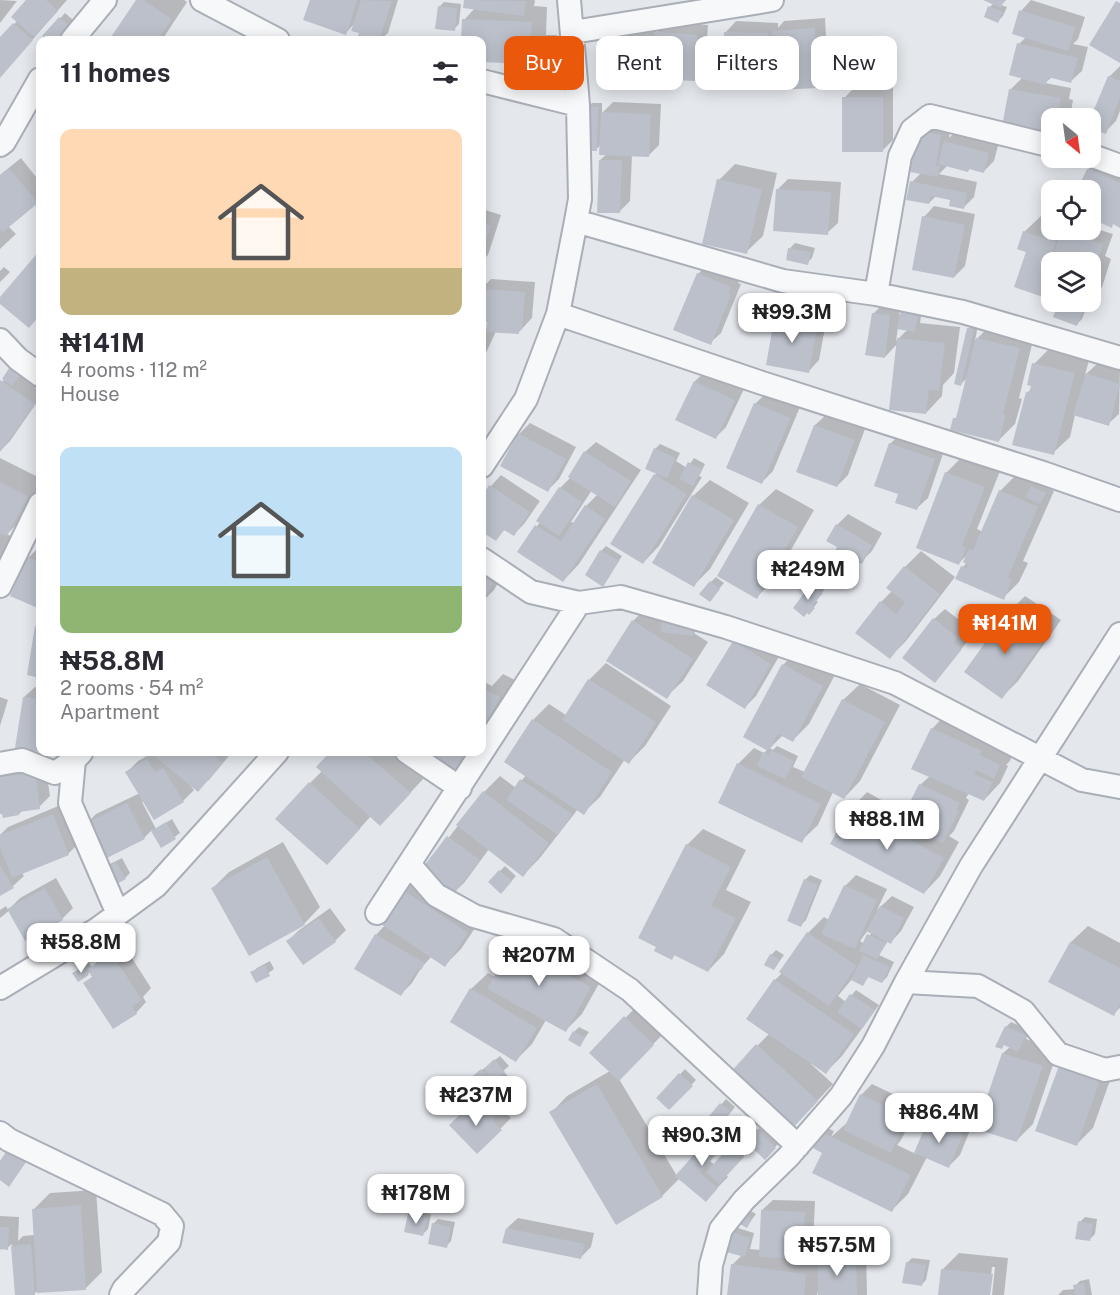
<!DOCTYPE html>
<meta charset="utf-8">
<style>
:root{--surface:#fff;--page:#f7f7f7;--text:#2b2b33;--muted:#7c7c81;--accent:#ea580c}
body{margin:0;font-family:"Public Sans",sans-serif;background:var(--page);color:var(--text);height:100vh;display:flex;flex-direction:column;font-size:22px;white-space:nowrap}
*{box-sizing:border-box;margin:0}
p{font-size:20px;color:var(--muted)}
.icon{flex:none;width:33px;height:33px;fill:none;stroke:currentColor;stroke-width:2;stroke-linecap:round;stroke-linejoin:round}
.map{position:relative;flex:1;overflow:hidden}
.details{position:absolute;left:36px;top:36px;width:450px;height:720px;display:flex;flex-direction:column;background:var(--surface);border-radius:12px;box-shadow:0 3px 15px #0003}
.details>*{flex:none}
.banner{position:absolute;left:504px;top:36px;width:525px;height:54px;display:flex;gap:12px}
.needle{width:39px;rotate:151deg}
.fabs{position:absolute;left:1041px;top:108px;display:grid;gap:12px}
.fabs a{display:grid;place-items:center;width:60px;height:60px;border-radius:12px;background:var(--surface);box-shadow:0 3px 15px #0003;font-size:30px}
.price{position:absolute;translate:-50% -51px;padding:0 14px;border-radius:12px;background:#fff;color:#222;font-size:20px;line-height:39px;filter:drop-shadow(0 2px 3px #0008)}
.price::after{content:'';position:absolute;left:50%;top:36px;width:18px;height:14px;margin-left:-9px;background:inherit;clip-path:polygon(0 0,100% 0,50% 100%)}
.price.current{background:var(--accent);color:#fff}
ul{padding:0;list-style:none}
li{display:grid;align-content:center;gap:12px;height:318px;padding:0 24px}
li span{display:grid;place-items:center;height:186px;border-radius:12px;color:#555}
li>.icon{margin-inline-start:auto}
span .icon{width:108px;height:108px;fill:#fffc;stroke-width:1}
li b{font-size:26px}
h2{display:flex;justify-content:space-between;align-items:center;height:72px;padding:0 24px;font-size:26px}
.tag{padding:0 21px;border-radius:12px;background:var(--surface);box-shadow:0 3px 15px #0003;font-size:21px;line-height:54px}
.tag.current{background:var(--accent);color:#fff}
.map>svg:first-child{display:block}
.shadow{fill:#0003;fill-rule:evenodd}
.building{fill:#bbc0ca}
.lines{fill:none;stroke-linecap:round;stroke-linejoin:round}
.street-casing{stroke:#a9aeb7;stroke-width:26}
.street{stroke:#f7f8fa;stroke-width:22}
</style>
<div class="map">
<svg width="1120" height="1295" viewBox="0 0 1120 1295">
<rect width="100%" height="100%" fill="#e4e7ec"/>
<!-- shadow -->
<path class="shadow" d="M0 0 17 1 0 23Z
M28 0H67L0 77V40L17 21Z
M137 0H184L187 2 162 40H111Z
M311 0H398L388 33 380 40H366L359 38 360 32 354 24 346 33Z
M466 0H535L534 6 547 7 546 35H557V57L552 62 539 53 529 63 482 61V40H463L464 20 475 8 465 7Z
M987 0H1006L1001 5 1007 7 1003 16 998 21 990 7 994 3Z
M1031 0 1085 17 1078 39 1073 44 1088 47 1082 71 1071 81 1052 77 1045 83 1071 88 1069 99 1073 100 1070 118H1052L1010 90 1023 77 1019 44 1026 37 1021 11Z
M444 2 461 4 459 24 454 29 439 7Z
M65 13 80 26 68 40H49L44 36Z
M825 18 828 76 817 86 776 77 765 88 726 32 736 21 778 23V28L784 21Z
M668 22 708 25 705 69 694 80 654 72 644 82 607 36 656 26 655 34Z
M1120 66V111L1116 121 1105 132 1109 77Z
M855 87H893V140L882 151 844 98Z
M613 102 661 104 659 145 648 156 632 155 630 201 619 212 600 160 607 154 601 145 596 149 587 108 592 103H602V113Z
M930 121 951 125 949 138 956 131 999 142 994 161 983 172 970 168 968 171 948 165 939 174 977 182 974 197 964 207 952 199 936 196 929 203 912 182 921 173 912 171Z
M1105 153 1120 160V226L1090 190H1079L1088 170Z
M21 158 40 182V198L8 226 16 234 0 249V175Z
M735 164 777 173 763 236 746 252 719 180Z
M788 179 841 182 838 223 827 233 778 189Z
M934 206 975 214 965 266 954 277 924 217Z
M482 209 501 215 488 255 482 261Z
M1041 216 1052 219V230H1090V227L1113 234 1105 256 1111 259 1102 287 1090 298V262H1052V298L1028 251 1024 232Z
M795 243 815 248 812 258 807 263 790 248Z
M40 252V315L29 326 0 300Z
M709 263 741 276 738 283 741 284 721 333 710 343 698 274Z
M4 267 10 272 0 282V271Z
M491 279 535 282 532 318 518 333 496 331 482 362V326L488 329 489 321 482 320V288Z
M1061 302H1087L1084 305 1087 306 1082 319 1077 324 1060 303Z
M884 303 900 305 899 315 907 307 922 310 920 323 960 327 954 373 943 385 942 396 926 413 898 343 885 357 873 314ZM898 327 908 329 896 341Z
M787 305 828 312 819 360 809 371 776 316Z
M993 322 1035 332 1019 398 1022 399 1015 424 999 440 955 419 958 415 968 377 961 384 968 329 973 324 978 325 975 341Z
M1050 348 1090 357 1085 375 1098 363 1120 370 1119 414 1108 424 1075 415 1070 437 1053 453 1027 393 1032 388 1034 364Z
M706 371 744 389 726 427 715 438 695 381Z
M20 375 40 390V398L10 441 0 451V384L5 379Z
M766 393 800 407 773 471 762 482 728 467 755 404Z
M826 415 865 429 848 475 837 486 798 471 815 425Z
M530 423 576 447 559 479 548 490 502 466 519 434Z
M901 433 945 448 928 498 917 508 890 444Z
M596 442 641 470 579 564 563 581 519 552 540 522 560 488 571 477 585 452ZM592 490 598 494 586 506 574 523 571 522Z
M660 444 680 453 676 461 687 468 694 458 705 464 699 476 702 477 659 546 643 563 655 475 658 472 655 449Z
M962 457 1000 471 977 529 983 532 1000 491 1016 475 1035 483 1037 482 1054 491 1023 561 1028 563 1019 582 1003 598 963 567 967 562V555L959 563 946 473Z
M0 458 40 478V484L23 518 7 534 12 537 0 559Z
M501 475 540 501 524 524 513 535 505 529 496 539 482 530V500L491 486Z
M710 480 749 503 710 569 694 585 693 496Z
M776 489 814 510 773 581 757 597 759 505Z
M848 514 882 533 872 551 861 562 859 561 849 571 839 546 837 525Z
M606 546 622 556 603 585 601 551Z
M39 547 40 548V608L12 595 28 558Z
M482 551 508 566 494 590 482 602Z
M921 551 955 577 906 641 890 657 881 602 892 591 905 567Z
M716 577 724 583 714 595 711 582Z
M817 580 826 587 816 601 818 602 809 613 812 585Z
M1025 596 1061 620 1018 681 1002 697 1009 612Z
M649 605 698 629 694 633 708 642 683 681 666 697 633 621Z
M945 609 967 626 963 631 971 637 935 681 934 619Z
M40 623V676L29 674 37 627Z
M745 631 781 653 756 696 745 707 734 642Z
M799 649 838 669 809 724 793 740 783 735 770 748 773 750 777 746 798 756 793 767 805 772 843 700 860 684 900 705 860 781 844 798 833 792 818 825 801 841 738 764 754 748 764 753 768 749 783 665Z
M606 663 671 706 645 746 629 762 625 759 600 797 583 813 578 809 539 859 523 875 489 849 464 883 453 893 423 871 484 792 500 776 516 788 526 775 533 720 549 704 566 715 590 679Z
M503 674 515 680 504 702 482 727V681L492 686Z
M35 687 40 688V750L17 746 24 697Z
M0 697 8 700 0 726Z
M948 712 1015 748 1010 761 1006 765 1008 766 1000 783 984 800 969 793 966 798 969 800 954 831 949 836 959 842 940 876 924 893 832 843 851 809 867 792 903 812 912 803 920 785 930 776 932 729Z
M154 752H232L209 780 190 785 194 790 183 801 142 802 156 829 172 819 180 833 162 846 152 830 144 838 85 825 96 814 140 793 127 772 138 761Z
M332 752H398L426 776 396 808 371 816 343 847 310 783 322 771 318 767Z
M414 752H472L454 771Z
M45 762 50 796 39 807 23 810 19 814 0 813V768Z
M63 804 79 843 68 854 22 873 24 876 13 886 0 894V835L8 827Z
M703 829 746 850 726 890 751 902 724 954 708 971 675 955 672 958 687 845Z
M283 842 320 907 304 924 213 888 229 872Z
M122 858 130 873 125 878 108 865Z
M505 866 516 876 506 887 490 881Z
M421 875 483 916 461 949 445 965 432 956 421 968 412 983 401 994 376 935 385 925 405 891Z
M810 875 822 880 806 920 801 925 805 880Z
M856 875 887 889 877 910 892 896 914 907 901 931 891 942 888 941 879 955 894 962 887 977 882 982 869 976 863 984 852 979 838 996 846 1002 856 990 879 1005 842 1056 826 1072 812 1062 811 1064 833 1084 805 1114 757 1046 770 1033 775 980 783 972 808 933 824 917 829 920 845 886ZM868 930 872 932 864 944 860 941Z
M56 878 73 908 62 919 10 910 0 918V910L6 906 8 910 20 898Z
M330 908 346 930 335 941H288L298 931Z
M1088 926 1120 943V1008L1113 1014 1050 981 1071 942Z
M529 929 606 971 582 1014 566 1030 546 1020 532 1044 516 1060 471 989 488 973 495 977 513 945Z
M123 944 151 988 143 997 146 1002 136 1013 85 984 93 976 90 971 88 974 74 973 89 963 92 967 100 959Z
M776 950 784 955 774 969 771 955Z
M270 961 274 969 257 981 252 973 257 968Z
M636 1007 664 1033 619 1079 677 1176 722 1126 711 1116 726 1099 735 1107 722 1123 723 1124 729 1119 739 1128 710 1161 715 1165 737 1142 748 1151 726 1175 728 1177 716 1189 680 1178 662 1196 616 1223 551 1113 567 1096 610 1071 591 1053Z
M1011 1022 1030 1030 1026 1039 1058 1050 1033 1124 1017 1140 1003 1053 1010 1047 1006 1027Z
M579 1027 589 1032 580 1045 574 1032Z
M1077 1047 1117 1061 1093 1128 1077 1144 1061 1064Z
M500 1056 509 1066 503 1071 509 1077 487 1098 491 1101 497 1096 506 1106 502 1109 511 1118 477 1152 451 1125 475 1102 473 1077Z
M685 1069 696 1080 669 1108 658 1098Z
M872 1084 918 1106 901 1140 897 1145 916 1154 929 1121 940 1110 973 1123 960 1155 949 1166 927 1157 908 1194 892 1210 827 1146 815 1147 827 1128 834 1131 831 1137 849 1121 861 1095Z
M762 1125 780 1142 765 1158 747 1141Z
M96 1190 102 1272 85 1289H39L34 1294 16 1295 12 1244 7 1248H1L0 1251V1216L19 1217 18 1241 23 1236 35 1235 34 1209 50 1193Z
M773 1200 815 1201 813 1246 804 1256 821 1258 830 1249 866 1248 867 1295H820V1291H818L817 1295H728L732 1265 742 1255 733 1233 738 1228 754 1233 750 1249 761 1250 762 1210Z
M414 1210 431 1214 428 1229 423 1234 409 1215Z
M749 1210 756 1214 747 1226 740 1222Z
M1085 1217 1097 1219 1095 1234 1090 1239 1080 1222Z
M518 1218 594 1233 591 1247 580 1258 507 1228Z
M438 1219 455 1222 451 1241 446 1246 433 1224Z
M959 1253 1008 1258 1004 1295H992L995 1267H992L989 1295H940L943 1269Z
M912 1258 930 1260 926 1280 921 1285 907 1263Z
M1089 1279 1092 1295H1058L1063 1290 1076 1289 1075 1286 1080 1281Z"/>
<!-- building -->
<path class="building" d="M26 0H46L58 11 34 37 11 17Z
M136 0H143L172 19 158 40H109Z
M310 0H357L346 35 303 20Z
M361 0 392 1 379 40 357 39 359 33 351 31Z
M464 0 526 1 524 16 463 8Z
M983 0H1004L1001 8Z
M1116 1 1120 3V63L1089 45Z
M438 6 457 8 455 31 435 29Z
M988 6 1003 12 998 23 984 17Z
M1019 10 1075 27 1068 51 1012 34Z
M59 17 77 32 69 40H46L42 36Z
M462 19 532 22 530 64 482 62V40H461Z
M13 23 33 40 0 78V37Z
M815 28 818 88 776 90 772 31Z
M655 32 698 35 695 81 652 79Z
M724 32 768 33 766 90 722 88Z
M606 36H645V83H605Z
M538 40H553V64H538Z
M1017 43 1078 58 1071 83 1048 77 1046 85 1009 75Z
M1108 76 1120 81V97L1106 134 1090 128V119Z
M1009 89 1061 98 1059 110H1063L1062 118H1052V139L1002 126Z
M842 97H883V152H842Z
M586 107H598L597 151H585Z
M601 112 651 114 649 157 599 155Z
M917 131 941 135 936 166H940L938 177 910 172Z
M944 141 989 153 984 173 969 169 968 172 938 164Z
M599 160H622L620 213H597Z
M9 168 38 203 3 232 0 229V175Z
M1087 169 1120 183V228L1113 224 1112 228 1090 218V190H1077Z
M717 179 762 189 747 254 702 244Z
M910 181 967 193 964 209 949 206 950 200 931 196 929 204 906 200Z
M776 189 831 192 828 235 773 231Z
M922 216 965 225 954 278 912 270Z
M482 223 491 226 482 253Z
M1023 231 1056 242 1048 264 1052 265V300L1014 287 1026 252 1017 249Z
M1061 231 1103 244 1095 269 1090 268V262H1072L1073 259 1054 253Z
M788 248 811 252 808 265 786 260Z
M40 250V315L29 328 0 304V297Z
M697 273 731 287 729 294 731 295 711 345 673 330Z
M482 289 525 292 522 330H519V334L486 332 487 322H482Z
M1059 302 1083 311 1077 326 1053 317Z
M900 312 918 315 915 332 897 329Z
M872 313 890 315 885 358 865 355Z
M775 315 818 322 809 373 766 365Z
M967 328 974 329 961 386 954 384Z
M897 338 945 343 939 391 929 390 926 414 889 410Z
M976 338 1020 348 1003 414 1006 415 999 442 950 430 953 418H956Z
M1032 363 1075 373 1054 455 1012 445 1026 392 1029 393 1031 386 1027 385Z
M11 365 22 373 12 386 2 379Z
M1086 373 1120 384 1109 426 1073 415Z
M0 380 35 404 0 452Z
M694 381 735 400 716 439 675 420Z
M754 403 791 418 762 484 726 468Z
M814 425 855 440 837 487 796 472Z
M518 433 566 459 548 492 500 466Z
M889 443 935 459 917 510 895 503 898 494 874 486Z
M654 448 676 458 667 478 645 469Z
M584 451 631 481 615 507 568 477Z
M688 462 702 469 693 486 679 479Z
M945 472 985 487 962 546 966 548 959 565 916 548Z
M654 474 687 494 643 564 610 544Z
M0 482 28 496 7 536 0 533Z
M489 485 530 512 514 536 504 530 496 541 482 532V497Z
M1031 486 1046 493 1040 504 1025 497Z
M559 487 582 502 559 536 536 521Z
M999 490 1038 507 1008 577 1012 580 1004 600 955 579 961 566 967 568 968 565 963 562 969 549 973 550Z
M692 495 734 520 694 587 652 563Z
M758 504 798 527 757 599 717 576Z
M585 505 605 519 563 582 517 552 535 525 561 541Z
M836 524 872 545 862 564 856 561 849 573 829 562 837 547 826 541Z
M600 550 619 561 603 587 585 575Z
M27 557 40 563V609L10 596Z
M904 566 940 594 890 659 855 633 880 601 896 614 905 602 886 588Z
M482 576 493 583 482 602Z
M710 581 720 589 710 602 699 594Z
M811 584 823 593 812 606 815 608 809 615 807 613 804 617 793 608Z
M1008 611 1046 637 1002 699 964 672Z
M662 618 695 621 693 636 661 632Z
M933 618 957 637 954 642 962 649 935 683 902 658Z
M632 620 693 659 667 699 606 661Z
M35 626 40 627V678L27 675Z
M733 641 771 664 745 709 706 685Z
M782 664 823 686 793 742 778 734 768 751 743 737Z
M588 679 656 722 629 764 562 720Z
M486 690 500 697 488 720 482 717V699Z
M23 697 40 699V752L15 748Z
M842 699 885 722 844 799 801 777Z
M532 719 612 772 584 815 504 762Z
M931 728 982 751 980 755 1000 765 994 779 976 770 974 774 993 782 984 801 911 769Z
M771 750 794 761 785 779 757 766 763 752 769 754Z
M154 752H208L223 763 198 792 152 754Z
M330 752H364L411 793 380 826 316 767Z
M411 752H465L454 773Z
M147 759 155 772 163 768 184 802 154 820 125 772Z
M737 763 821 804 802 843 718 803Z
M35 772 40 809 19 812V815L3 818 2 814H0V777Z
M520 779 572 814 558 835 506 800Z
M309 782 360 829 327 865 275 819Z
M919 784 960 803 957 809 959 811 943 843 896 821 900 812 904 814Z
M483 791 549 843 523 877 456 825Z
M127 803 145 839 101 861 83 825Z
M850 808 944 858 924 894 830 844Z
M53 814 69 855 12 878 0 848V835Z
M166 822 176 839 161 848 151 831Z
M447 836 480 860 453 895 420 871Z
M686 844 731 867 711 906 736 918 708 972 674 955 672 960 654 951 656 947 638 938Z
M267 857 305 925 249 956 211 888Z
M116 862 126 879 111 887 102 870Z
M0 865 14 888 0 896Z
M499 870 512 881 501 894 488 882Z
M804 879 818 885 801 927 787 921Z
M844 885 877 900 855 949 821 934Z
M45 888 63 920 25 941 7 909Z
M403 890 468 933 445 967 381 924Z
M880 906 904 918 891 944 866 931Z
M319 918 336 942 303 965 286 941Z
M807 932 857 966 829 1006 779 972Z
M375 934 425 963 421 970 418 969 401 996 354 969Z
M867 934 886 943 877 959 859 951Z
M1070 942 1120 968V1004L1114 1016 1048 982Z
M512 944 532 955 538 946 549 952 544 962 591 987 566 1032 487 989Z
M112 954 142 1000 132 1006 137 1014 113 1029 83 983 92 977 87 969Z
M770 954 780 960 774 970 764 965Z
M863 955 890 967 882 983 868 977 863 986 851 980Z
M265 965 270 976 256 983 250 972Z
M84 967 89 975 78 982 72 973Z
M774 979 854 1034 826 1074 746 1019Z
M470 988 537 1028 516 1062 450 1022Z
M850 994 875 1010 862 1029 837 1012Z
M624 1016 654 1045 619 1081 589 1053Z
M1005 1026 1026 1035 1018 1052 1004 1045 1002 1049 995 1047Z
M573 1031 585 1038 580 1047 568 1040Z
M756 1044 818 1101 789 1132 728 1075Z
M1002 1053 1043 1066 1017 1142 976 1129Z
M494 1059 505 1072 494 1081 484 1069Z
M1060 1063 1101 1077 1077 1146 1035 1131Z
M481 1069 499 1089 478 1108 460 1087Z
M679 1073 693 1086 669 1110 656 1098Z
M597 1084 663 1197 616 1225 549 1112Z
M860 1094 908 1117 891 1153 843 1130Z
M472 1103 479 1111 485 1106 496 1117 493 1121 502 1130 477 1154 449 1125Z
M720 1103 731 1112 720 1126 709 1116Z
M928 1120 963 1134 949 1168 914 1153Z
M717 1129 729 1139 700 1173 718 1188 706 1202 675 1176Z
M756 1129 776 1148 765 1160 745 1141Z
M821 1132 911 1175 892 1212 812 1173 822 1153 813 1148Z
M731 1145 744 1157 719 1184 706 1172Z
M8 1149 26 1162 9 1187 0 1180V1161Z
M81 1205 86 1290 37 1293 32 1209Z
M761 1210 805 1212 803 1259 759 1257Z
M408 1214 427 1218 423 1236 404 1232Z
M743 1214 752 1219 747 1228 738 1223Z
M1078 1221 1093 1224 1090 1241 1075 1239Z
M432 1223 451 1227 447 1248 428 1244Z
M0 1227H9L8 1250 0 1249Z
M506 1228 585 1244 581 1259 502 1243Z
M732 1232 750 1238 745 1257 726 1252Z
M31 1244 35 1295H15L11 1246Z
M856 1258 857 1295H818V1259Z
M906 1262 926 1265 922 1286 902 1283Z
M731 1264 806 1274 804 1295H727Z
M941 1269 993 1274 990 1295H938Z
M1084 1283 1086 1295H1075L1073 1285Z"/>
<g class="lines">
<defs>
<path id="street" d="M202 0 278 40
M573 32 772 0
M72 40 105 0
M482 81 578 105
M0 145 4 142 40 79
M1090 155 1120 166
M576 221 783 281 876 294 963 312 1120 358
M876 294 900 156 912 130 930 116 1052 146
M558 314 762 383 1043 473 1120 500
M0 340 18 359 40 375
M482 466 526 399 558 314 576 221 580 199 578 105 569 0
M482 559 531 592 579 603 621 597 726 627 895 683 1082 780 1120 787
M0 586 40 504
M407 752 460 788
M74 760 70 803 118 914
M0 764 22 760 55 773 74 760 81 753
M409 864 436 895 474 916 554 939 630 990 798 1146
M377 913 579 603
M906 982 978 986 1023 1011 1058 1054 1105 1070 1120 1067
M0 988 96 930 156 886 277 752
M0 1133 9 1140 162 1214 172 1226 169 1242 124 1289 121 1295
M709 1295 711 1265 721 1229 744 1200 788 1157 841 1096 873 1046 906 982 971 866 1120 634"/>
</defs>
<!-- street casing -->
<use href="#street" class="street-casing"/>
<!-- street -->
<use href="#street" class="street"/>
</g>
</svg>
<div class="fabs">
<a><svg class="needle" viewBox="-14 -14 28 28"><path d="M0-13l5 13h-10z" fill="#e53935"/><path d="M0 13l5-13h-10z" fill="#7c7c81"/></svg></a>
<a><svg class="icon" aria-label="locate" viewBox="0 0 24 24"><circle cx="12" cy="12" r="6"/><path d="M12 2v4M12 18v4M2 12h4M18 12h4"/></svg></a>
<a><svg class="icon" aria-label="layers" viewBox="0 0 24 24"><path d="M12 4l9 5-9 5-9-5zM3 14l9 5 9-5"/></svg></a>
</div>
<b class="price" style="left:792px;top:344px">₦99.3M</b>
<b class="price" style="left:808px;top:601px">₦249M</b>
<b class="price current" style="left:1005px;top:655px">₦141M</b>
<b class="price" style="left:887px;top:851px">₦88.1M</b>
<b class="price" style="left:81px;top:974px">₦58.8M</b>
<b class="price" style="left:539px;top:987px">₦207M</b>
<b class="price" style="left:476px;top:1127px">₦237M</b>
<b class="price" style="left:939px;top:1144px">₦86.4M</b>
<b class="price" style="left:702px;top:1167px">₦90.3M</b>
<b class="price" style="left:416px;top:1225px">₦178M</b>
<b class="price" style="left:837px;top:1277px">₦57.5M</b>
<div class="banner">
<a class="tag current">Buy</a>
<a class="tag">Rent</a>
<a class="tag">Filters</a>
<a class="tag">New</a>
</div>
<section class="details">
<h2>11 homes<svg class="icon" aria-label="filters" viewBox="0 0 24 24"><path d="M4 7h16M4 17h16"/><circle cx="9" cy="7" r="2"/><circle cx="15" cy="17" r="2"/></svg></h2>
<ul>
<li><span style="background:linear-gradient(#ffd9b3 75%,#c2b280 0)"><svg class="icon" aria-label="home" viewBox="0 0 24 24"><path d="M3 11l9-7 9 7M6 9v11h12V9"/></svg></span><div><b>₦141M</b><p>4 rooms · 112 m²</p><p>House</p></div></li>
<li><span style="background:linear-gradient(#bfe0f5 75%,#8fb573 0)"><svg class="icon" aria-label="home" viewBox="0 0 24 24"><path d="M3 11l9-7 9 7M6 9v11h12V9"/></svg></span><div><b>₦58.8M</b><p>2 rooms · 54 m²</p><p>Apartment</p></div></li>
</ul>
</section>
</div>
